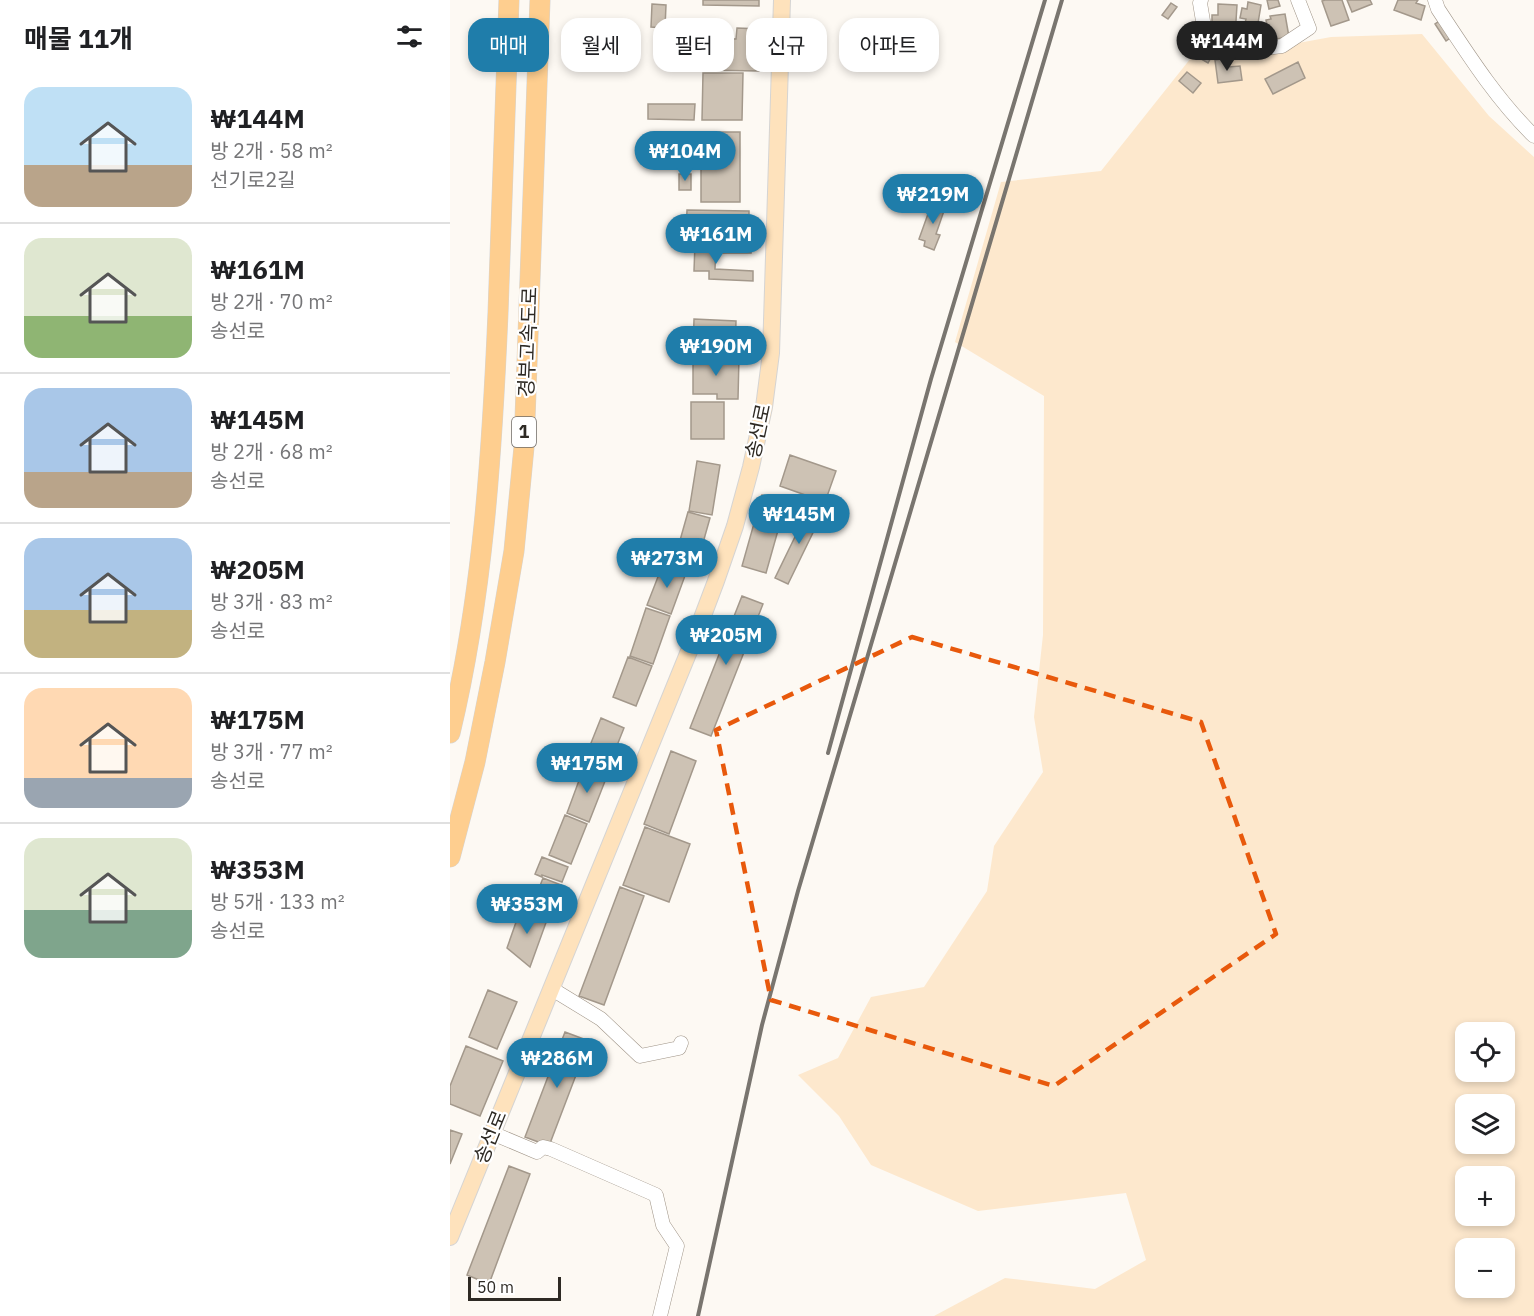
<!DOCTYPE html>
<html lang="ko">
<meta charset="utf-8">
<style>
:root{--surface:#fff;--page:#f2f2f2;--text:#202124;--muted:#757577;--line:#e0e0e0;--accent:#1f7daa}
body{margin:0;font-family:"IBM Plex Sans","Noto Sans KR",sans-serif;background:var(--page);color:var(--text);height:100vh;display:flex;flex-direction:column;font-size:22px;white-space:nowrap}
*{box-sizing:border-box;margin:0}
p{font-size:20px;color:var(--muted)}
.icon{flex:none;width:33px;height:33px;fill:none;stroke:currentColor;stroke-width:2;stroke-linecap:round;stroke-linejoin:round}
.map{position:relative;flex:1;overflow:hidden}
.details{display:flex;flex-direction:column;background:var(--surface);width:450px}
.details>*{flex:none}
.top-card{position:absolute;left:18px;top:18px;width:570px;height:54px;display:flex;gap:12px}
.buttons{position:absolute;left:1005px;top:1022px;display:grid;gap:12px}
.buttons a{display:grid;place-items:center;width:60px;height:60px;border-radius:12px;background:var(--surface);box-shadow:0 3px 9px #0003;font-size:30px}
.scale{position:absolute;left:18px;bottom:15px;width:93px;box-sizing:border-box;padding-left:6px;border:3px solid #2e2a24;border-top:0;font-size:16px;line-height:21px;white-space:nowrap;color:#2e2a24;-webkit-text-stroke:4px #fff;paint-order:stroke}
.price{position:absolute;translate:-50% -51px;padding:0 14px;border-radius:21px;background:var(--accent);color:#fff;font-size:20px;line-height:39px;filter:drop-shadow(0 2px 3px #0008)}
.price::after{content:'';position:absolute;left:50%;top:36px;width:18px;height:14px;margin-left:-9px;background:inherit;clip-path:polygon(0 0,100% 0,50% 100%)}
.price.on{background:#222;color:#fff}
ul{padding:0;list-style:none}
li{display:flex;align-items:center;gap:18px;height:150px;padding:0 24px}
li+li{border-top:2px solid var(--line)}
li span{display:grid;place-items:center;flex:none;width:168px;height:120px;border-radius:18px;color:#555}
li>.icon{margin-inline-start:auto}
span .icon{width:72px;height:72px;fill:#fffc;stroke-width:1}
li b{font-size:26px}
h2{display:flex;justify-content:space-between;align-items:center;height:72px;padding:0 24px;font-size:26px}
.chip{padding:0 21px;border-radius:18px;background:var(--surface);box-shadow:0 3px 9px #0003;font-size:21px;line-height:54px}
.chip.on{background:var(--accent);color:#fff}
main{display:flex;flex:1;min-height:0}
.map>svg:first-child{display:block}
.green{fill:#fde8cd;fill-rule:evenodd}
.building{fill:#cdc2b4;stroke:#a3988b;stroke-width:1.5}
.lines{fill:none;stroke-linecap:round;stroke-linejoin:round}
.minor-casing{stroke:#9f9487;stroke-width:15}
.major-casing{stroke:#d5d4d3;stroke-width:18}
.highway-casing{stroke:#d5d4d3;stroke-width:21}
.minor{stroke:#fff;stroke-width:14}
.major{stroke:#fee2bc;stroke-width:16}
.highway{stroke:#fece8f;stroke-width:20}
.rail{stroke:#79756f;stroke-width:4}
.marked{fill:none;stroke:#e8590c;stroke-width:4.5;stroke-dasharray:12 8;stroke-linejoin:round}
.labels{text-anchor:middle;stroke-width:4.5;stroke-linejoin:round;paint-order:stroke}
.shield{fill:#fff;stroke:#6d6a66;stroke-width:1.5}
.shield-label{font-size:18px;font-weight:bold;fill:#2e2a24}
.street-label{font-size:20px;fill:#2e2a24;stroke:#fff}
</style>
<main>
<section class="details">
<h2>매물 11개<svg class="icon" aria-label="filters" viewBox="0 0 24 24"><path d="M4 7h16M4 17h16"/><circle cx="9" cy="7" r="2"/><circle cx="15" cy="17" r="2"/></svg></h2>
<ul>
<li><span style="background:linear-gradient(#bfe0f5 65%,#b9a48a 0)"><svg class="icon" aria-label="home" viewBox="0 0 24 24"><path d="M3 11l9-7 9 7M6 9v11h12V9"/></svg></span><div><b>₩144M</b><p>방 2개 · 58 m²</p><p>선기로2길</p></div></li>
<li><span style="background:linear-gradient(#dfe7d0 65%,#8fb573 0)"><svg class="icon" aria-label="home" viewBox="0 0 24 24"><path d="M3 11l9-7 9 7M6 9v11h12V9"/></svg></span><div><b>₩161M</b><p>방 2개 · 70 m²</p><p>송선로</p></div></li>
<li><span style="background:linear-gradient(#a9c7e8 70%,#b9a48a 0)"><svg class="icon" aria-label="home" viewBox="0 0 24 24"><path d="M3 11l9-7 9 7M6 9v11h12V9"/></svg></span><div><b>₩145M</b><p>방 2개 · 68 m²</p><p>송선로</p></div></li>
<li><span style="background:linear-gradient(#a9c7e8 60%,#c2b280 0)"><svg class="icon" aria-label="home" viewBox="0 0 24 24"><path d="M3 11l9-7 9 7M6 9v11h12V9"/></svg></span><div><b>₩205M</b><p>방 3개 · 83 m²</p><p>송선로</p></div></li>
<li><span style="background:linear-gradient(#ffd9b3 75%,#9aa5b1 0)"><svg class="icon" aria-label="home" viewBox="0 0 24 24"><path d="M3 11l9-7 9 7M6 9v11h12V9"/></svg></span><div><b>₩175M</b><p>방 3개 · 77 m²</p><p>송선로</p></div></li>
<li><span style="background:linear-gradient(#dfe7d0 60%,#7fa58c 0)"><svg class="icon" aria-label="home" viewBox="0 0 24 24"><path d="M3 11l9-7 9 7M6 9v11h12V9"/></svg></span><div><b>₩353M</b><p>방 5개 · 133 m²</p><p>송선로</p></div></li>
</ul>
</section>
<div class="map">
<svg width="1084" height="1316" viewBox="0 0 1084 1316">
<rect width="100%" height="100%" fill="#fdf9f3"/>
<!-- green -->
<path class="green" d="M972 34 1039 116 1084 157V1316H484L555 1278 645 1289 696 1260 676 1193 528 1211 421 1165 389 1116 348 1075 388 1058 421 997 474 987 537 891 544 846 593 772 584 717 593 635 594 396 505 342 551 182 651 171 756 39 790 51 832 46 881 37ZM1016 1032H1054V1071H1016ZM1016 1104H1054V1143H1016ZM1016 1176H1054V1215H1016ZM1016 1248H1054V1287H1016Z"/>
<!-- building -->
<path class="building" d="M253 0H309V6L253 5Z
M817 0H828L830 6 819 9Z
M875 0H892L899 20 881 26 872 1Z
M897 0H920L922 4 902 12Z
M948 0H968L966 3 975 6 971 20 944 10Z
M798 2 811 5 806 35 789 32 791 22 795 23 796 19 790 18 792 8 797 9Z
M721 3 727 7 718 19 712 15Z
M202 4 216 5 215 28 201 27Z
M768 4 787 5 785 37 762 36V15H768Z
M835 14 839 37 814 41 813 31 818 30 816 20 821 19 820 16Z
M992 19 1003 36 996 41 985 24Z
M287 28 310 29 309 71 250 70 251 38 286 39Z
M750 38 765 50 758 63 741 53Z
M777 58 778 67 790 66 792 80 768 83 765 60Z
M848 62 855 78 823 94 815 79Z
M737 72 751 83 743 93 729 81Z
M253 73H293L292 120H252Z
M198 104H245L244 120 198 119Z
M251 132H290V202H251Z
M213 137 234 138 233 166 212 165Z
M229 174H241V190H229Z
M483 200 496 205 486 234 490 235 484 250 474 246 475 241 469 239Z
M237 210 299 211V236L236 235Z
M273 238H301V253H273Z
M245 243 266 244 265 269 303 271V281L259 279V271H244Z
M244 319 286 321 285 355 243 353Z
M243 357H289L288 399H267V394H243Z
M241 402H274V439H241Z
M340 455 386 471 375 502 330 486Z
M247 461 270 465 262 515 239 511Z
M312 495 336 502 316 573 292 566Z
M360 506 373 512 338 584 325 578Z
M238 512 260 518 249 557 227 551Z
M213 564 236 573 221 614 197 605Z
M292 596 313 604 261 736 240 728Z
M196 608 220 616 203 664 180 656Z
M178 657 202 666 186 706 163 697Z
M151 718 174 728 156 773 133 763Z
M221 751 246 761 219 834 194 824Z
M134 767 157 776 139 822 117 813Z
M115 815 137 824 121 864 99 855Z
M195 827 240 844 219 902 173 885Z
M92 857 118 867 112 882 92 875V877L85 874Z
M93 878 111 885 100 913 75 903 77 896 85 899Z
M170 887 194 896 154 1005 129 996Z
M71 908 98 917 80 967 57 948Z
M38 990 67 1002 47 1049 19 1037Z
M115 1032 139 1041 99 1146 75 1137Z
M16 1046 53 1061 30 1116 0 1104V1086Z
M0 1130 12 1134 0 1164Z
M59 1166 80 1174 39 1284 17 1275Z"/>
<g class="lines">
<defs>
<path id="minor" d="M751 0 750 3 756 39 790 51 832 46 859 28 848 0
M985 0 988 9C1017 53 1046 99 1084 136
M102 989 151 1019 190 1056 229 1048 231 1043
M42 1133 87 1152 93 1147 101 1149 206 1195 213 1225 227 1246 210 1316"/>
<path id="major" d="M0 1237 246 634 266 581 285 526 301 467 314 407 321 353 332 0"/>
<path id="highway" d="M0 733C33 596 42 454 48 313 52 209 55 104 59 0
M0 857 25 762 45 662 64 551 74 447 90 0"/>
</defs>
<!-- minor casing -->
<use href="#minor" class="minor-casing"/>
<!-- major casing -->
<use href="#major" class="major-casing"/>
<!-- highway casing -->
<use href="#highway" class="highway-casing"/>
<!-- minor -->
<use href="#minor" class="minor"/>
<!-- major -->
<use href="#major" class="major"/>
<!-- highway -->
<use href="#highway" class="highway"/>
<!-- rail -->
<path class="rail" d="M378 753 481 379 595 0
M248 1316 312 1025 348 891 612 0"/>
</g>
<!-- marked area -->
<path class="marked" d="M462 637 751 722 826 934 604 1086 321 1000 266 730Z"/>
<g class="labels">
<!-- shield labels -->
<rect class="shield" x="62" y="417" width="24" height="30" rx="4.5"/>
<g class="shield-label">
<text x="74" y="438">1</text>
</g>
<!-- street labels -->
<g class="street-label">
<text transform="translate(78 342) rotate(-88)" y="7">경부고속도로</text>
<text transform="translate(308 431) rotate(-78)" y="7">송선로</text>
<text transform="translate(40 1137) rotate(-68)" y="7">송선로</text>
</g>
</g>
</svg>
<div class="buttons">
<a><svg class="icon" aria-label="locate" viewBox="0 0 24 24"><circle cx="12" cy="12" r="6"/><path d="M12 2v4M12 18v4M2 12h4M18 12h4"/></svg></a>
<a><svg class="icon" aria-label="layers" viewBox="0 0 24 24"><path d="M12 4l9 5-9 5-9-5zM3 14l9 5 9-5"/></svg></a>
<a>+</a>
<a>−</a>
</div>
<div class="scale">50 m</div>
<b class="price on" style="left:777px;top:72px">₩144M</b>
<b class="price" style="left:235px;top:182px">₩104M</b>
<b class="price" style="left:483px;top:225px">₩219M</b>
<b class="price" style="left:266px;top:265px">₩161M</b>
<b class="price" style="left:266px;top:377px">₩190M</b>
<b class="price" style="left:349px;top:545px">₩145M</b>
<b class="price" style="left:217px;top:589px">₩273M</b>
<b class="price" style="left:276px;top:666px">₩205M</b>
<b class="price" style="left:137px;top:794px">₩175M</b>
<b class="price" style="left:77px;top:935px">₩353M</b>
<b class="price" style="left:107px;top:1089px">₩286M</b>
<div class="top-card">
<a class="chip on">매매</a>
<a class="chip">월세</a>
<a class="chip">필터</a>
<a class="chip">신규</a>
<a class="chip">아파트</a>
</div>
</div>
</main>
